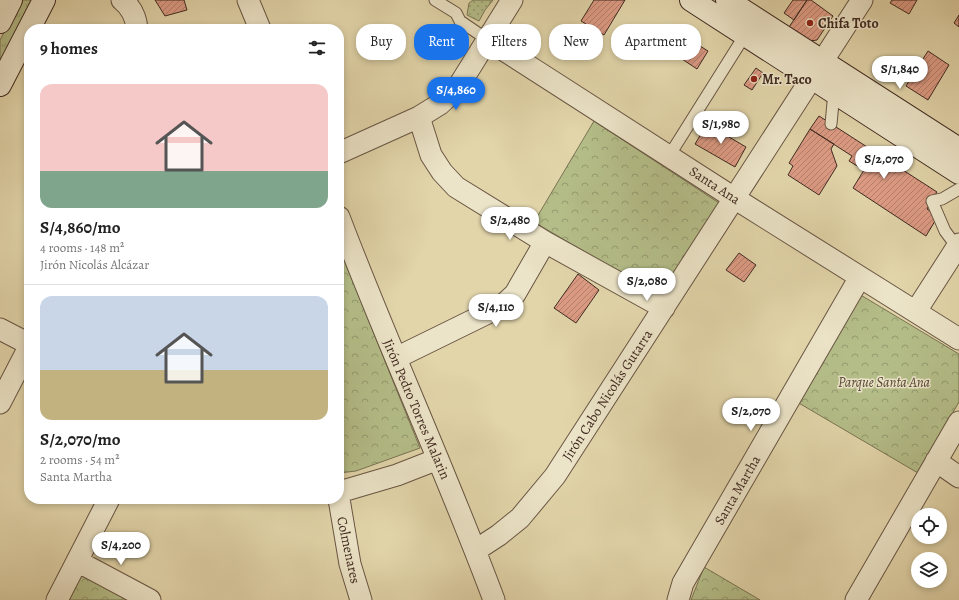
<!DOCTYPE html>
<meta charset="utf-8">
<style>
:root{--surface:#fff;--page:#f2f2f2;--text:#222;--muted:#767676;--line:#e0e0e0;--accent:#1a73e8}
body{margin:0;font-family:Alegreya,serif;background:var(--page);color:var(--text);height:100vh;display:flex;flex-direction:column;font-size:15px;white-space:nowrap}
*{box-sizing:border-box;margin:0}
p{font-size:13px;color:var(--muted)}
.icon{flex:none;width:22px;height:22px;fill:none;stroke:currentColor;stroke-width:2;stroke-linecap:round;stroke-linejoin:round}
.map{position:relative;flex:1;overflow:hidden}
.panel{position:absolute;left:24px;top:24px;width:320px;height:480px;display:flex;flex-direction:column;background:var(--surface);border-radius:16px;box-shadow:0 2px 6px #0003}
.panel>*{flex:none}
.top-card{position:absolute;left:356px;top:24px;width:380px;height:36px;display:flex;gap:8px}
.buttons{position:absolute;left:911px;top:508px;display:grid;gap:8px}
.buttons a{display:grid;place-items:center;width:36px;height:36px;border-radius:50%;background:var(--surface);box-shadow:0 2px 6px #0003;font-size:20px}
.price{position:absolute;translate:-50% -34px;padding:0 9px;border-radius:14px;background:#fff;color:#222;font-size:13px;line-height:26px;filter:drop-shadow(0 1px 2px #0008)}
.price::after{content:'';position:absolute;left:50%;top:24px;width:12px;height:9px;margin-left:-6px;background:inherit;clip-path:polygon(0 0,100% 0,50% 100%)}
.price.active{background:var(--accent);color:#fff}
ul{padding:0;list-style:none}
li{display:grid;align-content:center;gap:8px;height:212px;padding:0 16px}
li+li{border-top:1px solid var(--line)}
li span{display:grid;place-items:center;height:124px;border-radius:12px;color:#555}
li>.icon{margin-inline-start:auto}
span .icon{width:72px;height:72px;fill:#fffc;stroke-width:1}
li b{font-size:17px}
h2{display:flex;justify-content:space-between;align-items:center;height:48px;padding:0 16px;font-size:17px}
.chip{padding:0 14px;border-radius:16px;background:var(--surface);box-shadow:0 2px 6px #0003;font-size:14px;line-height:36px}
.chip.active{background:var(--accent);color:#fff}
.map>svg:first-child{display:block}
.grass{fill:url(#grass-tufts);stroke:#7a7454}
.park{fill:url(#park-crowns);stroke:#7a7454}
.garden{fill:url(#garden-dots);stroke:#7a7454}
.building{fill:url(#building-hatch);stroke:#3f2a21}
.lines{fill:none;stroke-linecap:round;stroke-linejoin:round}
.service-casing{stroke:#685543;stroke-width:13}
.minor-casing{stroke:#685543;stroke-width:23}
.secondary-casing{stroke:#3f2a21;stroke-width:24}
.service{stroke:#ece4c8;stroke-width:11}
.minor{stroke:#ece4c8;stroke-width:21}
.secondary{stroke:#ece4c8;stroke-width:22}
.poi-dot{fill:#8f2418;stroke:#ece4c8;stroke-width:1.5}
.labels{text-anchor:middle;stroke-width:3;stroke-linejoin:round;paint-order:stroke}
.poi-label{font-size:14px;font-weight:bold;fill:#3f2a21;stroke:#ece4c8;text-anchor:start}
.street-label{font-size:14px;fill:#3f2a21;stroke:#ece4c8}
.park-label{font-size:14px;font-style:italic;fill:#564736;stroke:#ece4c8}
</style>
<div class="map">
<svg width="959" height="600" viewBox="0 0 959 600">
<defs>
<pattern id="grass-tufts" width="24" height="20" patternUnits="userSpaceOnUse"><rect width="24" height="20" fill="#b4bd88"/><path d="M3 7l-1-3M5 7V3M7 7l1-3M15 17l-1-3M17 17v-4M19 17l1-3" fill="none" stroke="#949a6f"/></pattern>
<pattern id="park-crowns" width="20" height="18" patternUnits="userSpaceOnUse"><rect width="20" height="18" fill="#b4bd88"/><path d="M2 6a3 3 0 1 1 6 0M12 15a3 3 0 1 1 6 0" fill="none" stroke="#949a6f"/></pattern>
<pattern id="garden-dots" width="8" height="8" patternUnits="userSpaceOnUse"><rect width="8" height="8" fill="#b4bd88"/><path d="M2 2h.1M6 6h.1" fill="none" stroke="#949a6f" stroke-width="1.8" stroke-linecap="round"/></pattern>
<pattern id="building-hatch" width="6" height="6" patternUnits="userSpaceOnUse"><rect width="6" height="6" fill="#dd9b84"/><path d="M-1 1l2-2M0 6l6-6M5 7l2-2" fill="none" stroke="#b57f6c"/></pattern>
</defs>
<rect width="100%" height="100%" fill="#e2d5aa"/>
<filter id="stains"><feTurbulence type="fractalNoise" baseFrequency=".005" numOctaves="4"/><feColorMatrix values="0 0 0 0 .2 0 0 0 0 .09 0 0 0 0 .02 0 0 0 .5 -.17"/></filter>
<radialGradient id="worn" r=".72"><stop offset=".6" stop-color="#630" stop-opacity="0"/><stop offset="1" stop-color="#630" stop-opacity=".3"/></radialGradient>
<!-- grass -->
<path class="grass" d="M21 0H37L0 71V40Z"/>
<!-- park -->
<path class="park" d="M594 121 719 203 660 296 534 222Z
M339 247 420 448 356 471 339 473Z
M859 294 959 354V402L918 473 797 402Z
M704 567 760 600H691Z
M82 574 132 600H69Z"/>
<!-- garden -->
<path class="garden" d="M473 0H493L485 10 479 21 467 15 469 3Z"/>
<!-- building -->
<path class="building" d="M155 0H184L187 10 165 16Z
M594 0H625L604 35 581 21Z
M793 0H807L794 20 784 13Z
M807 0H811L833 16 817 40 810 41 789 27Z
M892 0H917L909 14 890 3Z
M959 15V27L954 23Z
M687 38 708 51 697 69 676 55Z
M928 51 949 65 928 100 906 86Z
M756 68 763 73 752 90 744 85Z
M819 116 937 192 927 209 938 216 926 236 853 188 864 170 849 161 852 156 810 129Z
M707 124 746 147 735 167 695 144Z
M810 129 834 144 831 149 837 166 819 195 788 175 793 166 789 163Z
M739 253 756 265 744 282 726 270Z
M578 274 599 290 576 323 554 308Z"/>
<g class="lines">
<defs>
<path id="service" d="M435 0 456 13 460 21 488 40
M831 124 834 92
M669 156 745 35
M957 247 945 231 932 201 942 199 959 189"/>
<path id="minor" d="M122 0C131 7 136 17 137 29
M248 0 260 29
M488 40 734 198 959 339
M419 117 431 155 442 172 456 187 545 242 664 308
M339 153 419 117 440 104 458 87 512 0
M339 217C388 346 446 471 494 600
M916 311 959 244
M0 329 29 344
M396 358 502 306 515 294 545 242
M0 403 29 347
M936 461 959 477
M339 491 346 490 397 475 438 459
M339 499 350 564 361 600
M476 550 499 535 520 518 555 476 862 0
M77 561 150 600
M57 600 109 499
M678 600 683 583 860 277
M856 600 959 422"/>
<path id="secondary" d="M691 0 959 173
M727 0 959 149
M0 22 11 0
M0 85 44 0"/>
</defs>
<!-- service casing -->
<use href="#service" class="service-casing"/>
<!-- minor casing -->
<use href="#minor" class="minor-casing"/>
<!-- secondary casing -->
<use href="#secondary" class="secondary-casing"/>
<!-- service -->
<use href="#service" class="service"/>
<!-- minor -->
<use href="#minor" class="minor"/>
<!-- secondary -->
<use href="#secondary" class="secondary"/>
</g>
<!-- markers -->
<g class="poi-dot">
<circle cx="810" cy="23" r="4"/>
<circle cx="754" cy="79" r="4"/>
</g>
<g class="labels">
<!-- poi labels -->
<g class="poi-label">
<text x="818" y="28">Chifa Toto</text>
<text x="762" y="84">Mr. Taco</text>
</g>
<!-- street labels -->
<g class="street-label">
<text transform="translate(715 185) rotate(33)" y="5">Santa Ana</text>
<text transform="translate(607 395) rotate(-57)" y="5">Jirón Cabo Nicolás Gutarra</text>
<text transform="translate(417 409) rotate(67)" y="5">Jirón Pedro Torres Malarin</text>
<text transform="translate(737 490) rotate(-60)" y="5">Santa Martha</text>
<text transform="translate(349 550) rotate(78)" y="5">Colmenares</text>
</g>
<!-- park labels -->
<g class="park-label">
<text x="884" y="387">Parque Santa Ana</text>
</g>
</g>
<rect width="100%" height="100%" filter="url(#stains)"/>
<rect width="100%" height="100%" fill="url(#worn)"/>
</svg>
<div class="buttons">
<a><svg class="icon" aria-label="locate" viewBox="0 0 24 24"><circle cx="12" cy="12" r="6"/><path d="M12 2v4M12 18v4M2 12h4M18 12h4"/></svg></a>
<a><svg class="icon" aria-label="layers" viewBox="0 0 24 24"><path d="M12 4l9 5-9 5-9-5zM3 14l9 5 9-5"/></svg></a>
</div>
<b class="price" style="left:900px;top:90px">S/1,840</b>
<b class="price active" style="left:456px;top:111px">S/4,860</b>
<b class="price" style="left:721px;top:145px">S/1,980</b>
<b class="price" style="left:884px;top:180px">S/2,070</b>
<b class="price" style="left:510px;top:241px">S/2,480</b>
<b class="price" style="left:647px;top:302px">S/2,080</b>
<b class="price" style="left:496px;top:328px">S/4,110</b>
<b class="price" style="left:751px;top:432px">S/2,070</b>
<b class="price" style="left:121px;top:566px">S/4,200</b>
<div class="top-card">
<a class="chip">Buy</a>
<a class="chip active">Rent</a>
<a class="chip">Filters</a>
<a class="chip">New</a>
<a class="chip">Apartment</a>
</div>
<section class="panel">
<h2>9 homes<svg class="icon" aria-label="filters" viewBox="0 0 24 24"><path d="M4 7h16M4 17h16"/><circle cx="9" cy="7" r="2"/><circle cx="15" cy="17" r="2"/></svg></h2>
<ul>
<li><span style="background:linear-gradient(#f6c9c9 70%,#7fa58c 0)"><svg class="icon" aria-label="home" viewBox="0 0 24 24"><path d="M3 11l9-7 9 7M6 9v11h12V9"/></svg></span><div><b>S/4,860/mo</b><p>4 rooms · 148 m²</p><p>Jirón Nicolás Alcázar</p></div></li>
<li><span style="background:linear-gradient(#c9d6e8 60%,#c2b280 0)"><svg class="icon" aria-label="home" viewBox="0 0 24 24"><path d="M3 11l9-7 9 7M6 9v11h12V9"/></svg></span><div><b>S/2,070/mo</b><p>2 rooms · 54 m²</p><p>Santa Martha</p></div></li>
</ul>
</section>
</div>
